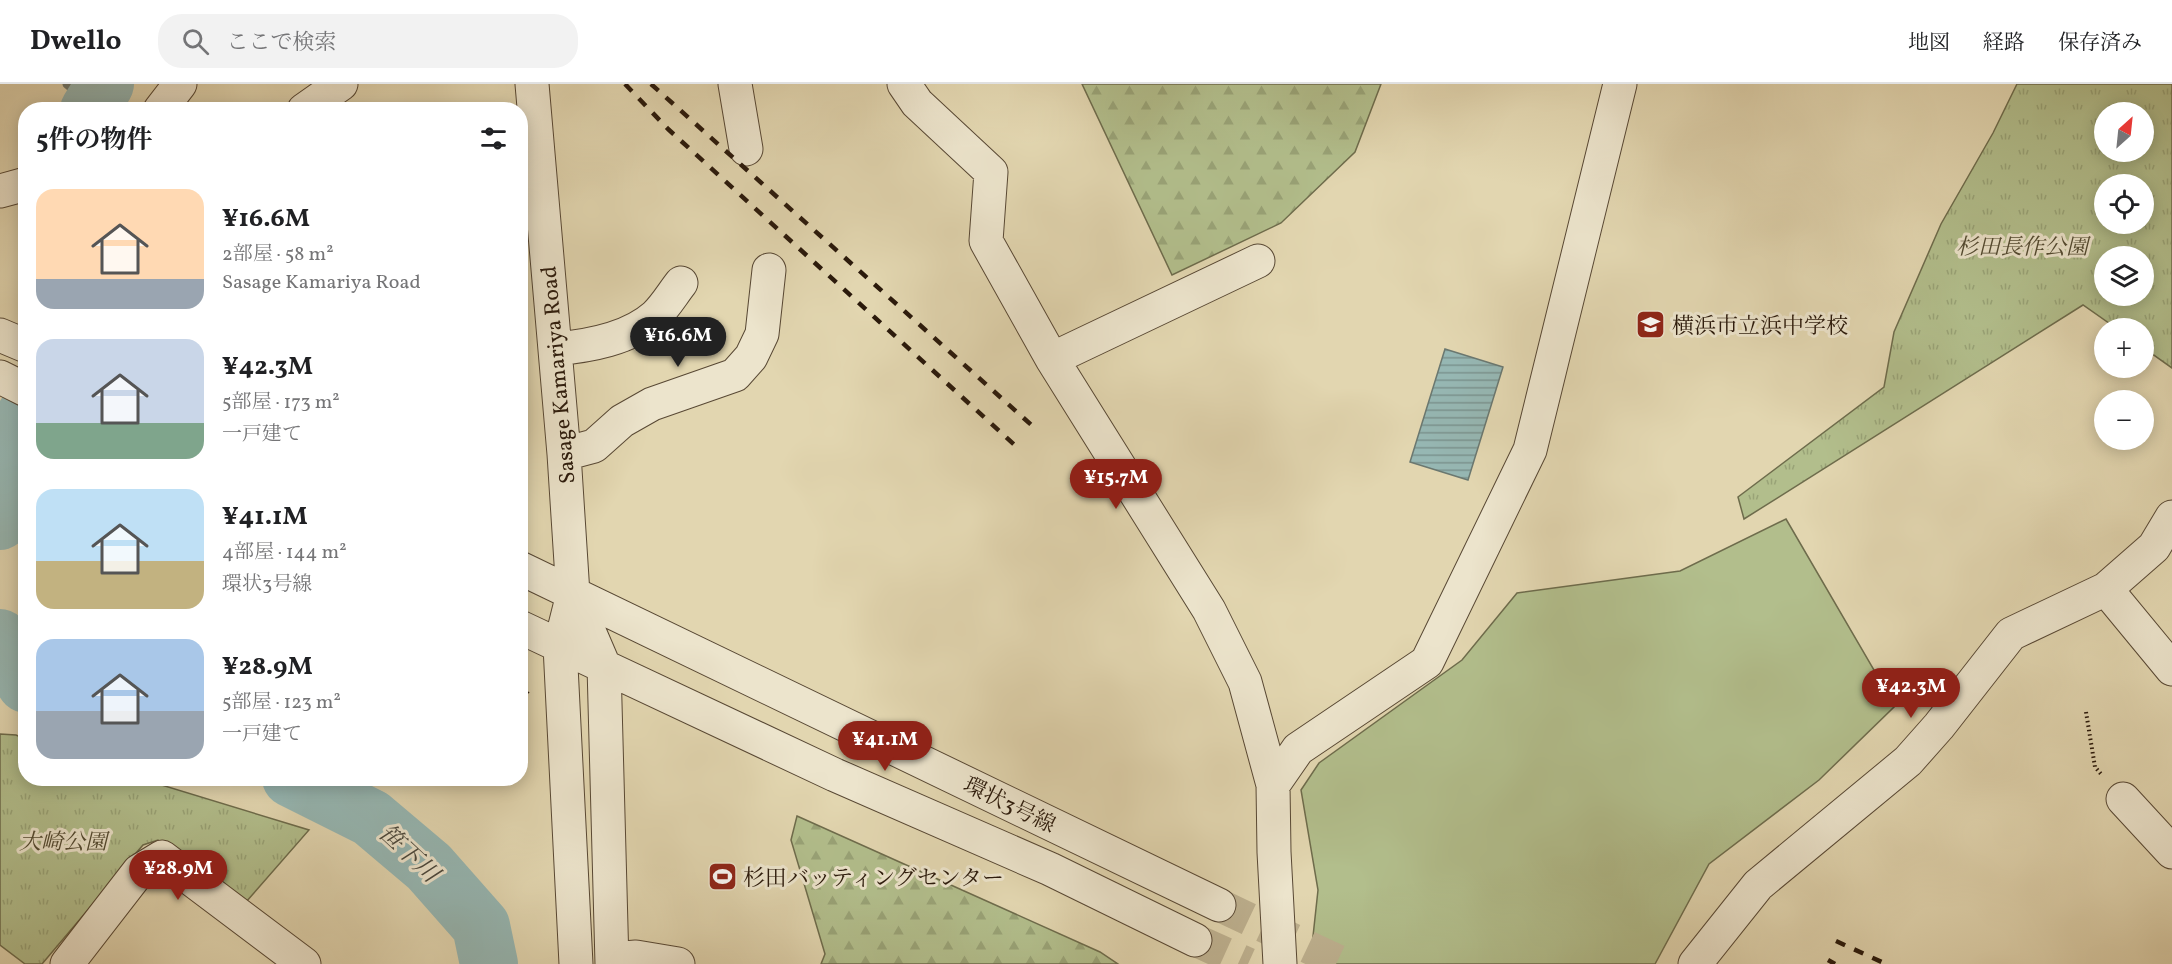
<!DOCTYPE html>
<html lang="ja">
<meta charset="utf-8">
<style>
:root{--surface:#fff;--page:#f2f2f2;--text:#202124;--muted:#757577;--line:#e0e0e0;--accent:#8f2418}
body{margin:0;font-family:Vollkorn,"Noto Serif JP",serif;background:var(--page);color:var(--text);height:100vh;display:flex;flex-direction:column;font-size:22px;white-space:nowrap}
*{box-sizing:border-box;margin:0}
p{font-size:20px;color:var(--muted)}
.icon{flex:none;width:33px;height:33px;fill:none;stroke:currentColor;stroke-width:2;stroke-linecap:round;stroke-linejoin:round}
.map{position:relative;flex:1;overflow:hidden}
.side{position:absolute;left:18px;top:18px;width:510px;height:684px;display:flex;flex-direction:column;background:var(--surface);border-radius:24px;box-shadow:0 3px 15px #0003}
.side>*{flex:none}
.needle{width:39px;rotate:27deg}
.fabs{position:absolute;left:2094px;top:18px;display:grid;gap:12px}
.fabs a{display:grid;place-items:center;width:60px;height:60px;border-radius:50%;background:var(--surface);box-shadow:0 3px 15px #0003;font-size:30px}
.price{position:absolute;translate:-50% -51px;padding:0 14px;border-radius:21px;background:var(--accent);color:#fff;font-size:20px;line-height:39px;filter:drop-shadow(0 2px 3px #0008)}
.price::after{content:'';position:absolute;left:50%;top:36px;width:18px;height:14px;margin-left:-9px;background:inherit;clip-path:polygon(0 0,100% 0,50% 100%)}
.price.on{background:#222;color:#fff}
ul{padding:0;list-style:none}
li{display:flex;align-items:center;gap:18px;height:150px;padding:0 18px}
li span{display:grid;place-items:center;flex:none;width:168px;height:120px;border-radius:18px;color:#555}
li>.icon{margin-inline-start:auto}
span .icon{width:72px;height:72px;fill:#fffc;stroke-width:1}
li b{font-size:26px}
h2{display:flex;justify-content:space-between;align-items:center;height:72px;padding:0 18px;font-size:26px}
header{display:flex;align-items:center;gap:36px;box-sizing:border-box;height:84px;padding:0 30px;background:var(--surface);border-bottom:2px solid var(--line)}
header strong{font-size:28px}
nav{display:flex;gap:33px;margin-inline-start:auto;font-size:21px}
.search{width:420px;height:54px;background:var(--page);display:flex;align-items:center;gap:15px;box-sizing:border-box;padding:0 21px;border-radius:24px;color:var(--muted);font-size:22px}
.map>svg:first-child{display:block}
.forest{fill:url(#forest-firs);stroke:#6e6c4c;stroke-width:1.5}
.park{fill:url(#park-tufts);stroke:#6e6c4c;stroke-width:1.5;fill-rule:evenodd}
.pitch{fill:#b2be8c;stroke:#6e6c4c;stroke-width:1.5}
.water{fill:url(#water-rules);stroke:#6b7870;stroke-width:1.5}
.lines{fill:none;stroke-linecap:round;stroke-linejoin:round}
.stream{stroke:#6b7870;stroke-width:9}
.river{stroke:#96b7b3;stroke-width:58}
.minor-tunnel{stroke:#bdb08f;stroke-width:33;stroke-dasharray:33 16;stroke-linecap:butt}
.minor-casing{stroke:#584834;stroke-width:35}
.path{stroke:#2a190b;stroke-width:4;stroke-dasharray:1.5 3;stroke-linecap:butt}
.minor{stroke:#ece4cc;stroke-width:33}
.rail{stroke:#2a190b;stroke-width:4.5;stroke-dasharray:10 10;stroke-linecap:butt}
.labels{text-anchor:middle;stroke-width:6;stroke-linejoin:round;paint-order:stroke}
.park-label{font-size:22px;font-style:italic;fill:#534b32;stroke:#ece4cc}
.poi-label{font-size:22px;fill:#2a190b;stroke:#ece4cc;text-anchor:start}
.street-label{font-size:22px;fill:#2a190b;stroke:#ece4cc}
.water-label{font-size:24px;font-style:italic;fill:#4a483d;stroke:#ece4cc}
</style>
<header>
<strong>Dwello</strong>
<div class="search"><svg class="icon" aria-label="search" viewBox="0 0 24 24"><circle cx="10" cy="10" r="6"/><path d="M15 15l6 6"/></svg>ここで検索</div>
<nav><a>地図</a><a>経路</a><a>保存済み</a></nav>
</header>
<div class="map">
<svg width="2172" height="880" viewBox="0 0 2172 880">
<defs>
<pattern id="forest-firs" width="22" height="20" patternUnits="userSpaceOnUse" patternTransform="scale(1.5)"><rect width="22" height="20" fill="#b2be8c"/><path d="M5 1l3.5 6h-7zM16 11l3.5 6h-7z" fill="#99a377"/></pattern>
<pattern id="park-tufts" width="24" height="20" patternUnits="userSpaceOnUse" patternTransform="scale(1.5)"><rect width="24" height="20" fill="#b2be8c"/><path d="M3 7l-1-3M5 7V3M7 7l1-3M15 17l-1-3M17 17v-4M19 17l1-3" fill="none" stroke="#99a377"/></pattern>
<pattern id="water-rules" width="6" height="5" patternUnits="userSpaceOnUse" patternTransform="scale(1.5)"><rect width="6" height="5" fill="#96b7b3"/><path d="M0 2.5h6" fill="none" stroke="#7b9490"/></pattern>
</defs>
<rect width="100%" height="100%" fill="#e2d6b0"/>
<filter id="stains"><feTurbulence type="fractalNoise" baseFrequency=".00333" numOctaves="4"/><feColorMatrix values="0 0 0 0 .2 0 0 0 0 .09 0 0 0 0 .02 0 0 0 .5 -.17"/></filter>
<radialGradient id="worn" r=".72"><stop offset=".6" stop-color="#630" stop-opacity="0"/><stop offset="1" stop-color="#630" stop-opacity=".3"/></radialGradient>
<!-- forest -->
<path class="forest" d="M1082 0H1381L1355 68 1281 139 1172 191Z
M797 732 1100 868 1118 880H821L825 870 791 756Z"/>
<!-- park -->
<path class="park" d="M2017 0H2172V284L2144 264V244H2116L2083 221 1744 435 1738 413 1884 303 1894 248 1941 140 1993 49ZM2104 28H2144V68H2104ZM2104 100H2144V140H2104ZM2104 172H2144V212H2104Z
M0 650 16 651 25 655 26 694 142 695 309 746 246 818 158 756 143 761 42 880H25L0 861Z"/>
<!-- pitch -->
<path class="pitch" d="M1786 435 1895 622 1819 696 1709 780 1655 880H1310L1318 806 1301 706 1319 679 1462 576 1517 509 1680 487Z"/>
<!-- water -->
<path class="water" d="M1445 265 1503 283 1468 396 1410 378Z"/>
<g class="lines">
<!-- stream -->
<path class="stream" d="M67 0 73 5 96 13"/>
<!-- river -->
<path class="river" d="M89 26 105 0
M0 437 7 364 26 330
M0 554 12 581 26 600
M291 694 371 734 429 783 481 842 489 880"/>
<!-- minor-tunnel -->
<path class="minor-tunnel" d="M1219 821 1344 880
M1195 856 1248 880"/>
<defs>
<path id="minor" d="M532 0 564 370 573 510 560 562 576 880
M735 0 746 65
M904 0 917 19 991 88 986 157 1052 275 1209 526 1245 598 1273 701 1274 768 1280 880
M160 26 180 0
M304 26 341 0
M0 107 26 100
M0 251 26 262
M555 265C589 262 629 255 655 232 665 223 673 209 681 199
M1052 275 1258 177
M0 293 26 306
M564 370 594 362 622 337 652 320 735 291 751 273 762 250 769 186
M520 484 1219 821
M2106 505 2172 585
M573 510 604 582 612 880
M520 543 835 691 1050 785 1195 856
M1273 701 1298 665 1427 578 1530 366 1620 0
M2123 715 2172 768
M612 875 636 873 678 880
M67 880 139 787 162 773 304 880
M1695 880 1758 801 1908 677 1939 642 2011 550 2106 505 2154 463 2172 433"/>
</defs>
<!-- minor casing -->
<use href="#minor" class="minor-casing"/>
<!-- path -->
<path class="path" d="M520 597 528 610
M2086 628 2095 683 2101 690"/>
<!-- minor -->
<use href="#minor" class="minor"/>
<!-- rail -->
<path class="rail" d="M625 0 668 45 1019 365
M651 0 1037 346
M1836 857 1886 880
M1828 876 1835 880"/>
</g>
<!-- icons -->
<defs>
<symbol id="school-square" viewBox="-11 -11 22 22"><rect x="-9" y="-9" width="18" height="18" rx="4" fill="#8f2418" stroke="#ece4cc"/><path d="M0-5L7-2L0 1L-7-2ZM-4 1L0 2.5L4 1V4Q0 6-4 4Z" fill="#fff"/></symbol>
<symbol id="stadium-square" viewBox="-11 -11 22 22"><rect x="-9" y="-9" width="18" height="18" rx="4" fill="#8f2418" stroke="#ece4cc"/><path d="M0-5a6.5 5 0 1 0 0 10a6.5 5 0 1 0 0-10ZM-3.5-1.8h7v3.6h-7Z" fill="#fff"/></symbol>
</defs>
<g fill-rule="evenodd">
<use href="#school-square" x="1634" y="224" width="33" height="33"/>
<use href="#stadium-square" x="706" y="776" width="33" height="33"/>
</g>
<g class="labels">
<!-- park labels -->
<g class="park-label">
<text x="2022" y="170">杉田長作公園</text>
<text x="63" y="765">大崎公園</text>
</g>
<!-- poi labels -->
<g class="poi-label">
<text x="1672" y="249">横浜市立浜中学校</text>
<text x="743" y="801">杉田バッティングセンター</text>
</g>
<!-- street labels -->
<g class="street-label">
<text transform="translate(557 291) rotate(-95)" y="8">Sasage Kamariya Road</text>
<text transform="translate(1010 720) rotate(26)" y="8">環状3号線</text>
</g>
<!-- water labels -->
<g class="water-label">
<text transform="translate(409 769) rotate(43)" y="8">笹下川</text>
</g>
</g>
<rect width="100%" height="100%" filter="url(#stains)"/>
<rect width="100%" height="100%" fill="url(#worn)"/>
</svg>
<div class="fabs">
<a><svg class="needle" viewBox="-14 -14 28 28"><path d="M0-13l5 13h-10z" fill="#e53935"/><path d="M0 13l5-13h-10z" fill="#757577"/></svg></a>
<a><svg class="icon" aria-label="locate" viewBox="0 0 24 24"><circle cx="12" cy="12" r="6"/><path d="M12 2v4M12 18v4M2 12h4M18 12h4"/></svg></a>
<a><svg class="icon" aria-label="layers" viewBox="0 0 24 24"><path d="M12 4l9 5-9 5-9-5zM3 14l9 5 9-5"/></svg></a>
<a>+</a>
<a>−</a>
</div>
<b class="price on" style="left:678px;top:284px">¥16.6M</b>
<b class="price" style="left:1116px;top:426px">¥15.7M</b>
<b class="price" style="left:1911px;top:635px">¥42.3M</b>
<b class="price" style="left:885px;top:688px">¥41.1M</b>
<b class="price" style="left:178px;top:817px">¥28.9M</b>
<section class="side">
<h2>5件の物件<svg class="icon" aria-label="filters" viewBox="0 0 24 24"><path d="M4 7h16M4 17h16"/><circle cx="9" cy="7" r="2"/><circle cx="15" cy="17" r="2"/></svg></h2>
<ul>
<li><span style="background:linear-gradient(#ffd9b3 75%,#9aa5b1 0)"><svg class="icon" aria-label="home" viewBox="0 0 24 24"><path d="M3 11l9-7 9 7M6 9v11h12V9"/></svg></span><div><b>¥16.6M</b><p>2部屋 · 58 m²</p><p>Sasage Kamariya Road</p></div></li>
<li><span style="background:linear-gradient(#c9d6e8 70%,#7fa58c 0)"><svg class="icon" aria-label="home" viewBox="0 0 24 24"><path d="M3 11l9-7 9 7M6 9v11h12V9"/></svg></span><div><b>¥42.3M</b><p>5部屋 · 173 m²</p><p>一戸建て</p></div></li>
<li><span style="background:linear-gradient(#bfe0f5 60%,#c2b280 0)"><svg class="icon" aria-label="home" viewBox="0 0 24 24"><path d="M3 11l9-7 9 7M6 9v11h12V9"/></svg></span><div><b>¥41.1M</b><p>4部屋 · 144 m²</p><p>環状3号線</p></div></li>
<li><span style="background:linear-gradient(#a9c7e8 60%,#9aa5b1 0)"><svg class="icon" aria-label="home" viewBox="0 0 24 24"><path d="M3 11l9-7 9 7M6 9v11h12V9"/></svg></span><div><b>¥28.9M</b><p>5部屋 · 123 m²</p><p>一戸建て</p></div></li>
</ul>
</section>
</div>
